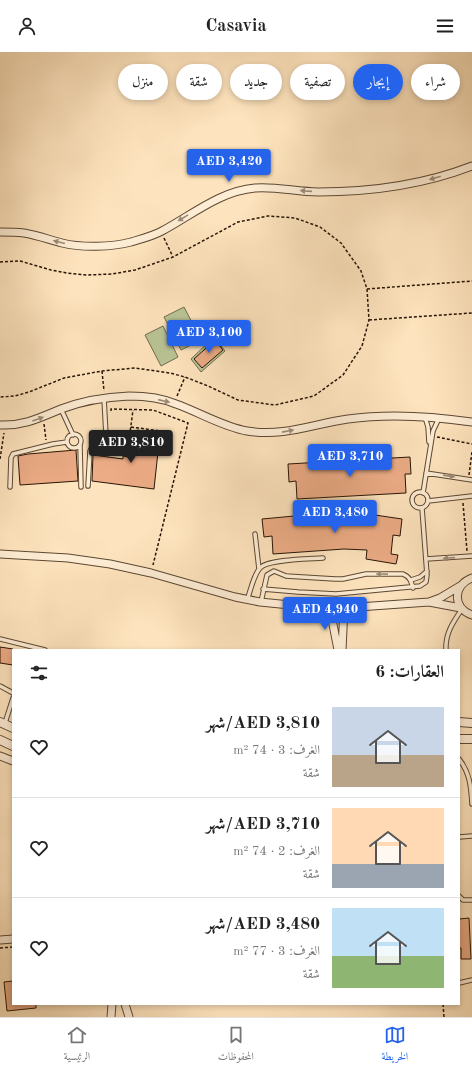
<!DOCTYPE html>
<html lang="ar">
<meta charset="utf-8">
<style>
:root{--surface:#fff;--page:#f6f6f6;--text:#222;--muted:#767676;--line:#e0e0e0;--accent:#2563eb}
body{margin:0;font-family:"Old Standard TT",Amiri,serif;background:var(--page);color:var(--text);direction:rtl;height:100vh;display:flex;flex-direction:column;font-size:15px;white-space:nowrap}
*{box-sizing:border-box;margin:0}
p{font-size:13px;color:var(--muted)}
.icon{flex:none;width:22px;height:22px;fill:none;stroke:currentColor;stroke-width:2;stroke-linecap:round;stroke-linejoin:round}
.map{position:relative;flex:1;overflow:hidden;direction:ltr}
.drawer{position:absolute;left:12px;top:597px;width:448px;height:356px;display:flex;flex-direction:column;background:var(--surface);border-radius:0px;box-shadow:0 2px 6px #0003;direction:rtl}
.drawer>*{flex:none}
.hud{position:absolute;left:12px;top:12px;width:448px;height:36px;direction:rtl;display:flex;gap:8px}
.price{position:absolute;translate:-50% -34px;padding:0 9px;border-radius:4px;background:var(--accent);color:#fff;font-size:13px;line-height:26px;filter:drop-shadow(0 1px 2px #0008)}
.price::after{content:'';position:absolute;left:50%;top:24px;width:12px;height:9px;margin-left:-6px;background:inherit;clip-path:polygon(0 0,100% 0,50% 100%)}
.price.current{background:#222;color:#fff}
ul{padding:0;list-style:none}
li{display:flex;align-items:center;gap:12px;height:100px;padding:0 16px}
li+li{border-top:1px solid var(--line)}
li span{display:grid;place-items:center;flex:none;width:112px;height:80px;border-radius:0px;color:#555}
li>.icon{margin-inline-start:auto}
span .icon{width:48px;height:48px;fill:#fffc;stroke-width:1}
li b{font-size:17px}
h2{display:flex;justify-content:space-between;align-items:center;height:48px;padding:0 16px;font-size:17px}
.pill{padding:0 14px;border-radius:18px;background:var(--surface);box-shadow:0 2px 6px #0003;font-size:14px;line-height:36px}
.pill.current{background:var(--accent);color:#fff}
header{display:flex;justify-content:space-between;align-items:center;height:52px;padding:0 16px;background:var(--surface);font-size:18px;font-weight:700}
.dock{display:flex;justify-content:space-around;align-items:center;height:56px;border-top:1px solid var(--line);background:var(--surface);font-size:11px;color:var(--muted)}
.dock a{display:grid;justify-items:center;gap:2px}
.dock .current{color:var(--accent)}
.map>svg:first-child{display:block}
.green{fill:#bac596;stroke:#706c4e}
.building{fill:#ecac86;stroke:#261405}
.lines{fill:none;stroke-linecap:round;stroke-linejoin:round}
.service-casing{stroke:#5c4833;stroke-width:5.5}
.minor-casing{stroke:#5c4833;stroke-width:9}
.tertiary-casing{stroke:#5c4833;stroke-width:10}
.path{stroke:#261405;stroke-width:1.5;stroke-dasharray:3 2;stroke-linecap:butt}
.service{stroke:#feedd5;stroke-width:3.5}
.minor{stroke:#feedd5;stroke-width:7}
.tertiary{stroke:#feedd5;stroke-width:8}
.oneway{fill:#9d8b77}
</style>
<header><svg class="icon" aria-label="menu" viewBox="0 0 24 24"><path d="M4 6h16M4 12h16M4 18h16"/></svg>Casavia<svg class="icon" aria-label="person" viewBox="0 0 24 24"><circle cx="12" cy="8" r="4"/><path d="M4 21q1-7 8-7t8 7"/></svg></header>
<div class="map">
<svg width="472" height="965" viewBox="0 0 472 965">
<rect width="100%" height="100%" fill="#fee4be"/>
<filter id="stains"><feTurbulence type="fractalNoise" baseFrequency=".005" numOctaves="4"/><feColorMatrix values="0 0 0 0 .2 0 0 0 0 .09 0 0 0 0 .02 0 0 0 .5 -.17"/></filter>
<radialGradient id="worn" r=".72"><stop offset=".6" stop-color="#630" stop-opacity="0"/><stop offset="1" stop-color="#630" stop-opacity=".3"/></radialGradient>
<!-- green -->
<path class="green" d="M184 255 201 288 181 298 164 265Z
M163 274 178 305 161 314 145 283Z
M214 285 225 299 201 320 191 307Z"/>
<!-- building -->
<path class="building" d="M215 288 223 298 202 316 194 307Z
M137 378 160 381 154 437 92 429 93 403 123 407V404L134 406Z
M76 398 78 429 20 433 18 404 28 402Z
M410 405 411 422H405L406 441 297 447 296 429 289 430 288 412Z
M348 459 402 467 400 484 393 483 391 502 398 503 396 512 366 507 367 498 344 497 273 502 272 484 264 485 262 467Z
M0 595 13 597V613L0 611Z
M469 866 471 907H461V896H459V867Z
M13 929V952H36V956L7 959 4 930Z"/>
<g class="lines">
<defs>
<path id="service" d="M104 346 107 402
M61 357 73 383
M425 365 428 375 429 390
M67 389a7 7 0 1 1 14 0a7 7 0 1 1-14 0Z
M80 393 81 435
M426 421 472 428
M88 434 90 399 92 395 107 384
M10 435 11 406 13 402 53 392 67 390
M412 448a8 8 0 1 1 16 0a8 8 0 1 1-16 0Z
M423 441 433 379 439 366
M428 449 472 444
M255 482 259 517
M426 507 472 504
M411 528 420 525 427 519
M263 537 298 540 336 542 420 534 426 530 427 523 422 456
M247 548C251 538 253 524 260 516 268 507 310 507 323 506
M261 550 267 523 274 519 286 524 335 527H343L366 522H403C410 525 411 529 413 536
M0 587 45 598
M446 598C445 582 453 570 462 557
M0 634 13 641
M5 671 13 646
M459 707C470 721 471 735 472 752
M459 785 472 784
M459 844 463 848H472
M459 931 472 928"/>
<path id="minor" d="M0 180C8 180 16 180 24 181 37 183 50 188 62 191 82 196 112 195 131 190 141 187 153 184 162 179 192 163 220 139 255 136 274 134 298 140 318 140 370 140 423 133 472 114
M0 373C24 374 39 366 61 357 82 349 106 345 129 344 144 344 162 346 176 352 199 360 223 375 247 379 284 385 313 372 348 367 390 361 431 364 472 370
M0 502 68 506 110 512 151 521 235 545 260 550 330 557 429 550 440 546 460 534
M472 526C453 533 452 556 472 563
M429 550 461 556
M330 557 338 598
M342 598 344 556
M0 704 13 709
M0 888 13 887
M125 952 129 965
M111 965 112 952"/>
<path id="tertiary" d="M0 670 13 676
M459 670 472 671
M459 687H472
M0 688 13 694"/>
</defs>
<!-- service casing -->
<use href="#service" class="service-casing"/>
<!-- minor casing -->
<use href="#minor" class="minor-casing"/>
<!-- tertiary casing -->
<use href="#tertiary" class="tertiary-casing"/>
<!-- path -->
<path class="path" d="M164 186 173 205
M0 210 20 209 51 218 67 221 87 223 112 222 135 218 173 205 238 170 268 164 295 166 320 175 341 191 361 219 367 237 369 268 362 294 343 323 314 344 275 353 238 348 208 334 185 325 170 321 135 316 102 319 64 326 29 340 15 344 0 345
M367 237 472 229
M369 268 472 261
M102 319 104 339
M177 344 185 325
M111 359V357L153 358 188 371 153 513
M44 372 46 388
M131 375 161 379
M437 385 472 392
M127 403 133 358
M0 407 4 381
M469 423 472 400
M463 451 467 499
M0 896 13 895
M443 952 444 965"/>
<!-- service -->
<use href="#service" class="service"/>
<!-- minor -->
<use href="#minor" class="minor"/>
<!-- tertiary -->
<use href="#tertiary" class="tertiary"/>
</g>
<!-- one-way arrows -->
<defs><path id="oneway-solid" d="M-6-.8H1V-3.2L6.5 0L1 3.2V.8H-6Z"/></defs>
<g class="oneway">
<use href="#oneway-solid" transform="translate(435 126) rotate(164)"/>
<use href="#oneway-solid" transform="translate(306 139) rotate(-176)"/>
<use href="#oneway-solid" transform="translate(183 166) rotate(149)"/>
<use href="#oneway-solid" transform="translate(59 190) rotate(-166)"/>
<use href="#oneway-solid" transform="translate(164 349) rotate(13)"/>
<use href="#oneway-solid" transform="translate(38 367) rotate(-20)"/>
<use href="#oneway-solid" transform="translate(288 379) rotate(-11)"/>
<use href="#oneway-solid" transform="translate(449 424) rotate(8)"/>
<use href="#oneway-solid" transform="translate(449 506) rotate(176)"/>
<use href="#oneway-solid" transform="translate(382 522) rotate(-179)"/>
</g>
<rect width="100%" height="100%" filter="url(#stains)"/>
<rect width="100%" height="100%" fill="url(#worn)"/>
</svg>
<b class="price" style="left:229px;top:131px">AED 3,420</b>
<b class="price" style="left:209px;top:302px">AED 3,100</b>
<b class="price current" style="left:131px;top:412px">AED 3,810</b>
<b class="price" style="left:350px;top:426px">AED 3,710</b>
<b class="price" style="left:335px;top:482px">AED 3,480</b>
<b class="price" style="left:325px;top:579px">AED 4,940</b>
<div class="hud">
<a class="pill">شراء</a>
<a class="pill current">إيجار</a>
<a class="pill">تصفية</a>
<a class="pill">جديد</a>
<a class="pill">شقة</a>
<a class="pill">منزل</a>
</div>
<section class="drawer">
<h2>العقارات: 6<svg class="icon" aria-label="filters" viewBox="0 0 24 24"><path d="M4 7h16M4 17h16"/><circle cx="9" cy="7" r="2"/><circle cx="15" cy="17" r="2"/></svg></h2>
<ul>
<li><span style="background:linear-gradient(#c9d6e8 60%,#b9a48a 0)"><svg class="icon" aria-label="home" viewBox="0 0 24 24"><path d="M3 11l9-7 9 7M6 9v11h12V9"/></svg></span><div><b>AED 3,810/شهر</b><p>الغرف: 3 · 74 m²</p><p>شقة</p></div><svg class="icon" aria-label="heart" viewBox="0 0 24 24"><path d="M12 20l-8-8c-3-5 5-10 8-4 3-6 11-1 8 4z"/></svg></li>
<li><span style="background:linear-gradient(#ffd9b3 70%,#9aa5b1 0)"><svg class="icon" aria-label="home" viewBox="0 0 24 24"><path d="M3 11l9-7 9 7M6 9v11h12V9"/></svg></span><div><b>AED 3,710/شهر</b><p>الغرف: 2 · 74 m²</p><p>شقة</p></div><svg class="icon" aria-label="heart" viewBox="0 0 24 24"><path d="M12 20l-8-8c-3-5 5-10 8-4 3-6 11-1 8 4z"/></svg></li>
<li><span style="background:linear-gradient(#bfe0f5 60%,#8fb573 0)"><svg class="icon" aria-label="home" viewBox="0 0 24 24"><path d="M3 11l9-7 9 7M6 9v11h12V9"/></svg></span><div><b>AED 3,480/شهر</b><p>الغرف: 3 · 77 m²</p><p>شقة</p></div><svg class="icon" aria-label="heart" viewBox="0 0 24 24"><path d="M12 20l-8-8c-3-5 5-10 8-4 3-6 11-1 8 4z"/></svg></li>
</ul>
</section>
</div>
<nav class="dock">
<a class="current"><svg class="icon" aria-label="map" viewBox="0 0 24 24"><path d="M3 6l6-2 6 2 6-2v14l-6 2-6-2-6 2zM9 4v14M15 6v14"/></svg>الخريطة</a>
<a><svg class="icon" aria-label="saved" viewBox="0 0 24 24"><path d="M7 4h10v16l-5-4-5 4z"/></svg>المحفوظات</a>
<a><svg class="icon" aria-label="home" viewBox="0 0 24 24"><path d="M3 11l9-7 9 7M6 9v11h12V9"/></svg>الرئيسية</a>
</nav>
